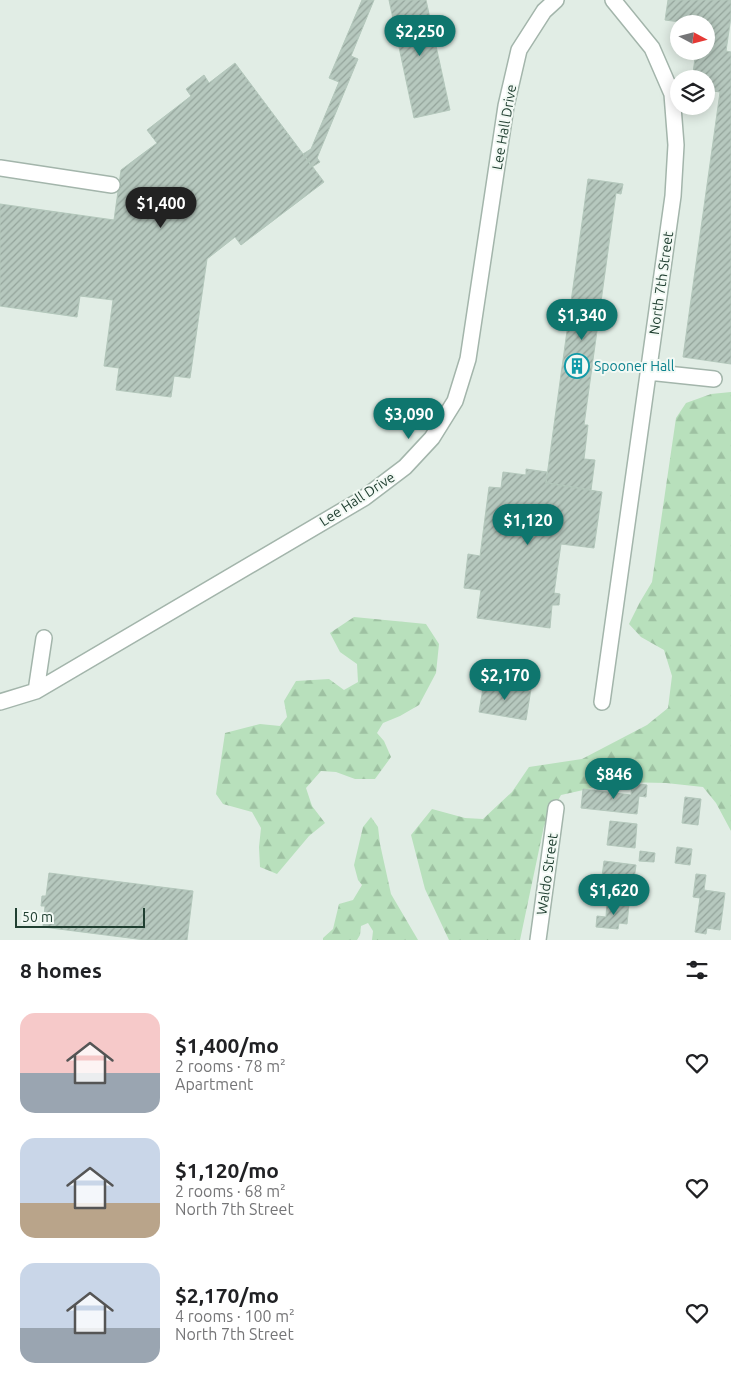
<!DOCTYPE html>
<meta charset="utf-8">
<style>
:root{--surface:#fff;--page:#f6f6f6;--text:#202124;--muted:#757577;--accent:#0f766e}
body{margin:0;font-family:Ubuntu,sans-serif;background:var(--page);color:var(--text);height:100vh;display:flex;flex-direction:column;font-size:19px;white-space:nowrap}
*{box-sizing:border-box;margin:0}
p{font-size:16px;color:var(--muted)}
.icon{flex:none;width:28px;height:28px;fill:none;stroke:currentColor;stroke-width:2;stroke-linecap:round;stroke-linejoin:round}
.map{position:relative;height:940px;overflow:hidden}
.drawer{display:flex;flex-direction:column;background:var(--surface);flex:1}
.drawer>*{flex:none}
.needle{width:32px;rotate:97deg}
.tools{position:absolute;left:670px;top:15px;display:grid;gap:10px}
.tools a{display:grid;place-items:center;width:45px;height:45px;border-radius:50%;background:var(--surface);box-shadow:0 2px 12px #0003;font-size:25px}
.scale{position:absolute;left:15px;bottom:12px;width:130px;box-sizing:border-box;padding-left:5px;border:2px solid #203f31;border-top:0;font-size:14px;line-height:18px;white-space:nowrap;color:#203f31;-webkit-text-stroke:4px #f2f9f4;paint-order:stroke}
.price{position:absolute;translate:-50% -42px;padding:0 11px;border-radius:18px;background:var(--accent);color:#fff;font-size:16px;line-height:32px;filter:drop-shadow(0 1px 2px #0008)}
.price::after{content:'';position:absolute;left:50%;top:30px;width:15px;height:11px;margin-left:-8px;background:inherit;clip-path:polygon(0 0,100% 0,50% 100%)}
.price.selected{background:#222;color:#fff}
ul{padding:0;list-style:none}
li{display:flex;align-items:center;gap:15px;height:125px;padding:0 20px}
li span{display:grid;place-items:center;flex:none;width:140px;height:100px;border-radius:15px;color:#555}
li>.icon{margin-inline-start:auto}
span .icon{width:60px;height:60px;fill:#fffc;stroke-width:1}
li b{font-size:21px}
h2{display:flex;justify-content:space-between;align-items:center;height:60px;padding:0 20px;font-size:21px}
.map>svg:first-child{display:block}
.forest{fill:url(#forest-firs)}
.building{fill:url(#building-hatch);stroke:#b3c7bb}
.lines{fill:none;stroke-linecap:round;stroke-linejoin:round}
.minor-casing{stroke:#a3b5ab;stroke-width:18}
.minor{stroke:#fff;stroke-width:15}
.labels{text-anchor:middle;stroke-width:4;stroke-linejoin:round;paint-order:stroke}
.street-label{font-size:14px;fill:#203f31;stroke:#f2f9f4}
.culture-label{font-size:14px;fill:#0d838f;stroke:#f2f9f4;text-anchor:start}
</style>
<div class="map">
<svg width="731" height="940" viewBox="0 0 731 940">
<defs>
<pattern id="forest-firs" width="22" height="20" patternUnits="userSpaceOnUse" patternTransform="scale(1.25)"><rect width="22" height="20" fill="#b8e0bc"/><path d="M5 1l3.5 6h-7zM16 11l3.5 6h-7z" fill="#9ec1a2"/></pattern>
<pattern id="building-hatch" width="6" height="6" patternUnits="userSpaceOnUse" patternTransform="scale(1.25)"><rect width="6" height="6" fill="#b6c8be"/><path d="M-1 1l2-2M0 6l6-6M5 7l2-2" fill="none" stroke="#94a49b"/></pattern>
</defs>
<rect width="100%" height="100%" fill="#e1ede5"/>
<!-- forest -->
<path class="forest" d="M731 392V831L716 803 703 787 666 783 619 782 561 795 544 826 520 940H449L425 889 411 835 432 809 465 818 483 819 512 792 529 767 582 759 647 725 668 708 672 676 664 650 641 637 629 624 640 602 652 582 676 418 686 403 711 394Z
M354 617 426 624 439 644 436 673 419 705 400 716 383 723 377 733 384 741 391 757 375 779H355L336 772 321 771 306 788 312 806 325 823 309 836 277 874 260 867 259 847 261 828 252 812 223 804 216 794 225 733 260 724 280 726 287 717 284 701 296 681 329 679 344 690 358 682 357 664 340 652 330 633Z
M371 817 378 827 380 844 391 894 418 940H372L373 931 368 923 361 926 360 935 357 940H323V938L333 929 339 904 353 900 362 885 358 880 354 865 363 827Z"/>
<!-- building -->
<path class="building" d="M362 0H374L351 56 358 59 317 158 320 162 312 167 303 154 311 149 339 82 329 78Z
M389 0H426L450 110 414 118Z
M668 0H731V17L726 51 731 52V364L683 357 720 92 706 90 707 75 693 73 696 51H706V24H695L665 20Z
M235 63 324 182 241 245 235 237 207 259 190 378 174 376 171 397 116 390 119 368 104 366 113 300 80 296 77 317 0 306V204L114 220 121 170 157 143 147 130 191 96 186 89 204 75 209 83Z
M588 179 623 184 621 194 616 193 584 425H588L584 459 595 460 591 490 546 483Z
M526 469 547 472 546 483 602 492 594 548 561 544 554 593 560 594 559 605H552L550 628 477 618 481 590 464 588 468 554 480 556 489 487 501 488 503 472 526 475Z
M484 682 531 689 526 720 479 712Z
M632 783 647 785 646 797 639 796 637 814 581 808 583 789 631 795Z
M685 797 701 799 698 825 682 823Z
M610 821 637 824 635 848 607 845Z
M677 847 692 849 690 865 675 863Z
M640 851 655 853 654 862 639 861Z
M604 861 636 865 633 887 601 884Z
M49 873 193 891 187 940H145L43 927 45 906H41L42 896H46Z
M696 874 706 875 704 890 725 893 720 930 707 928 706 934 695 932 700 898 693 897Z
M607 902 629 904 627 924 619 923 618 929 596 927 597 916 606 917Z"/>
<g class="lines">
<defs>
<path id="minor" d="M0 168 112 185
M648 372 714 379
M36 691 44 638
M0 702 36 691 364 498 405 467 432 438 455 401 468 359 506 106 519 50 544 11 556 0
M602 702 673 196 676 145 672 94 652 48 613 0
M538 940 556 808"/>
</defs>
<!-- minor casing -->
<use href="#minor" class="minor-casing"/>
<!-- minor -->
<use href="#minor" class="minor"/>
</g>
<!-- icons -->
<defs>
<symbol id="building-ring" viewBox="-11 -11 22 22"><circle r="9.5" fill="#f2f9f4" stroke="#0f9aa8" stroke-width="1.5"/><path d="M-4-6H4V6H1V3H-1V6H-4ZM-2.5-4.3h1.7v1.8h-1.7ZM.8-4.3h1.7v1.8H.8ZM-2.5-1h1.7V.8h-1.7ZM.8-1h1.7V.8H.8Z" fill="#0f9aa8"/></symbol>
</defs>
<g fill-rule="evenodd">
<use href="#building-ring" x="563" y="352" width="28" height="28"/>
</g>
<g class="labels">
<!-- street labels -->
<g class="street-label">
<text transform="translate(504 127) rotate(-80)" y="5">Lee Hall Drive</text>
<text transform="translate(661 283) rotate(-82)" y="5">North 7th Street</text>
<text transform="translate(357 499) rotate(-33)" y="5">Lee Hall Drive</text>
<text transform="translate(547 874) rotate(-82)" y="5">Waldo Street</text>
</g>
<!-- culture labels -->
<g class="culture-label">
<text x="594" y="371">Spooner Hall</text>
</g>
</g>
</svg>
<div class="tools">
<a><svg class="needle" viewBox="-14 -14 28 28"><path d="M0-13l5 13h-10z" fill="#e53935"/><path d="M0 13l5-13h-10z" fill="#757577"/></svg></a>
<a><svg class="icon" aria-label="layers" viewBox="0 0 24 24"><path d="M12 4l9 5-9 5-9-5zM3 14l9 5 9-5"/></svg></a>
</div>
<div class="scale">50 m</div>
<b class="price" style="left:420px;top:57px">$2,250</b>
<b class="price selected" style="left:161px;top:229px">$1,400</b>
<b class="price" style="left:582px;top:341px">$1,340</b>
<b class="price" style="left:409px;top:440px">$3,090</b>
<b class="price" style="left:528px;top:546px">$1,120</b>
<b class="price" style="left:505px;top:701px">$2,170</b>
<b class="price" style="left:614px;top:800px">$846</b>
<b class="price" style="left:614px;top:916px">$1,620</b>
</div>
<section class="drawer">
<h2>8 homes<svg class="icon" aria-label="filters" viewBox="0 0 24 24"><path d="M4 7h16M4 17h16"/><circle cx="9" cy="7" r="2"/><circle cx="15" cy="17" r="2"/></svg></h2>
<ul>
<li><span style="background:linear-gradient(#f6c9c9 60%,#9aa5b1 0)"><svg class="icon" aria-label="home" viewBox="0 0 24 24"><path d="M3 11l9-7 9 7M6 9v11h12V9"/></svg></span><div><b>$1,400/mo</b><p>2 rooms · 78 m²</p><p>Apartment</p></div><svg class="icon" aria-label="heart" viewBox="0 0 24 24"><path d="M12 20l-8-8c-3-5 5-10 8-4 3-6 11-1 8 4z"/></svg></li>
<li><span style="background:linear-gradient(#c9d6e8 65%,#b9a48a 0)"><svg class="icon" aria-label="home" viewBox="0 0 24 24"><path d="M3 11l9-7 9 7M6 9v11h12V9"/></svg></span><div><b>$1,120/mo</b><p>2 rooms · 68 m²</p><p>North 7th Street</p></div><svg class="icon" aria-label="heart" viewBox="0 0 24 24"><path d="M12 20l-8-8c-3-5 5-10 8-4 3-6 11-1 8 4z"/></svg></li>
<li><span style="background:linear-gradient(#c9d6e8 65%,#9aa5b1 0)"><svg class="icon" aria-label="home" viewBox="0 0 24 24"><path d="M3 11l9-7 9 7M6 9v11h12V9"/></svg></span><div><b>$2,170/mo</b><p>4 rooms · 100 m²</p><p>North 7th Street</p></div><svg class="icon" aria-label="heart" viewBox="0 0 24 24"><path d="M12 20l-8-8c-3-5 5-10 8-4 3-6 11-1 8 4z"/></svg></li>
</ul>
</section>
